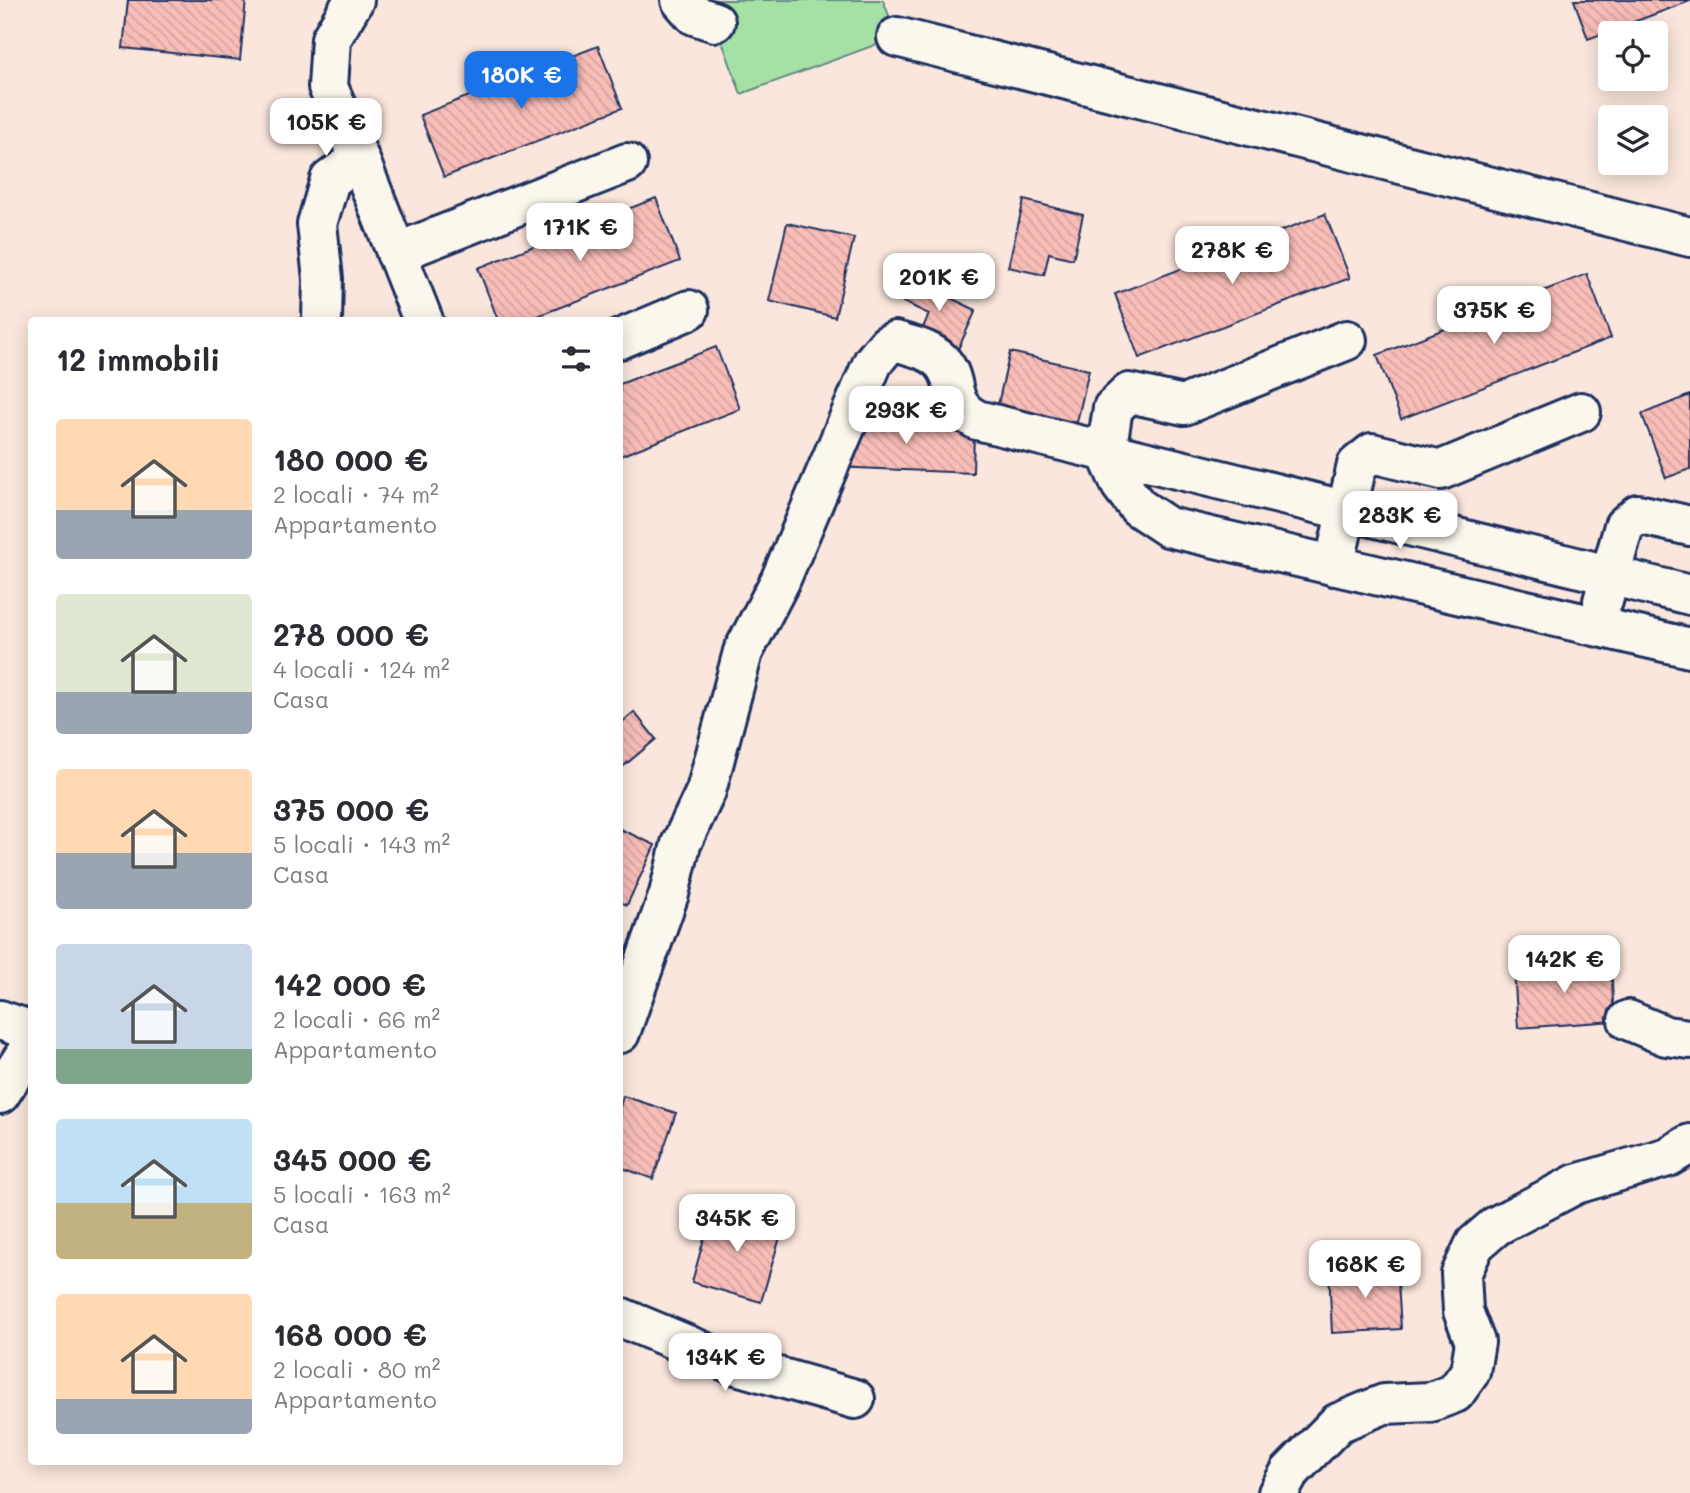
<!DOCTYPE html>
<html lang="it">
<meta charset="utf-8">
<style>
:root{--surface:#fff;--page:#f7f7f7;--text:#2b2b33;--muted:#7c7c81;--accent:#1a73e8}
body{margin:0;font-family:Mali,sans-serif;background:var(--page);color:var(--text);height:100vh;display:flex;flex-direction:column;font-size:26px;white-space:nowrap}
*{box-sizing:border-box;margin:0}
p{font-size:23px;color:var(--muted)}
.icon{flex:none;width:38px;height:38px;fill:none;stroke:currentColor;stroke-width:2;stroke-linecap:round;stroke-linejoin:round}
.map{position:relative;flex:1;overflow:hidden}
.details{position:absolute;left:28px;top:317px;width:595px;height:1148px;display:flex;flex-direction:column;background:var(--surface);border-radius:7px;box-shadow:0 4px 18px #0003}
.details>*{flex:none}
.tools{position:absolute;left:1598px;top:21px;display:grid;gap:14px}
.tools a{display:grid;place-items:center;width:70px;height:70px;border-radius:7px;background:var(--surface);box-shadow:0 4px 18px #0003;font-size:35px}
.price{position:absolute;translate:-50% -60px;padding:0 16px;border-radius:14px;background:#fff;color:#222;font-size:23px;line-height:46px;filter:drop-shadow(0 2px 4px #0008)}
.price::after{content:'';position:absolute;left:50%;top:42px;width:21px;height:16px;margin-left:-10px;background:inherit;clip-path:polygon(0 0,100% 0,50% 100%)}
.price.current{background:var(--accent);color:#fff}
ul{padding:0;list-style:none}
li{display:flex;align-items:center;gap:21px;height:175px;padding:0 28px}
li span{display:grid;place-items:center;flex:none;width:196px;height:140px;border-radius:7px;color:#555}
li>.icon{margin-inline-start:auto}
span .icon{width:84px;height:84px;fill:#fffc;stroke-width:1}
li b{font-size:30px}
h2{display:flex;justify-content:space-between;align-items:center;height:84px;padding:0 28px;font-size:30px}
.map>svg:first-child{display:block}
.green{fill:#a5e0a5;stroke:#608882;stroke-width:2}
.building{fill:url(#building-back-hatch);stroke:#1b2f5e;stroke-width:2}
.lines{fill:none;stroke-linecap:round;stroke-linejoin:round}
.minor-casing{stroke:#1b2f5e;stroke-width:44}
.minor{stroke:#fbf7ec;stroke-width:38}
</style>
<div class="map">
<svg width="1690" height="1493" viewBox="0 0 1690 1493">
<defs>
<pattern id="building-back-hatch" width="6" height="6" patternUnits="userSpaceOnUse" patternTransform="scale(1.75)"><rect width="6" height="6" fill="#f9bdb7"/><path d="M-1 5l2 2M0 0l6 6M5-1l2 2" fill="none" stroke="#d5a3a0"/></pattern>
</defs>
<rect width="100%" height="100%" fill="#fae6dc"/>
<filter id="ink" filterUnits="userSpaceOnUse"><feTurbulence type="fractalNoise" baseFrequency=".0143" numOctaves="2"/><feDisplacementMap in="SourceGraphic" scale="14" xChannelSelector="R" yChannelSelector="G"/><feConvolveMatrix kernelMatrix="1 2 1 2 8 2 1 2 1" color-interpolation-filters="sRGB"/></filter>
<g filter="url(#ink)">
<!-- green -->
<path class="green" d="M707 0H883L897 37 741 94Z"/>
<!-- building -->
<path class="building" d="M128 0H246L240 60 123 48Z
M1574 0H1690V1L1588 39Z
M598 46 622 108 444 177 420 115Z
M656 198 680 261 527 320H498L478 268Z
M1024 200 1083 215 1073 259 1049 253 1044 275 1008 267Z
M1325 214 1350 278 1139 358 1115 294Z
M787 223 854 238 835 317 769 301Z
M919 268 947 282 942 294 976 310 955 356 918 339 929 314 903 302Z
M1587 274 1611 338 1401 419 1377 355Z
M716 347 740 409 620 456V384Z
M1010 352 1089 370 1074 435 995 417Z
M1690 395V469L1666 478 1642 414Z
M856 413 906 415V422L951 423V431L974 432 973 473 834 467Z
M634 712 656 739 620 769V724Z
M620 829 655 845 627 905 620 902Z
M1611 963 1614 1021 1518 1028 1514 970Z
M623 1096 676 1113 653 1179 620 1167V1107Z
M713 1206 783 1227 761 1302 692 1282Z
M1397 1266 1401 1329 1332 1333 1329 1271Z"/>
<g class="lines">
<defs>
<path id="minor" d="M354 0 331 39 328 87 359 158 423 320
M681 0 694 15 715 22
M897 37 1690 237
M396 253 627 163
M322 320 323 279 317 224 330 180 359 158
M620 339 689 310
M1347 340 1184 405 1129 393 1113 408 1106 452 1121 485 1138 507 1168 527 1690 648
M1334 566 1357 465 1372 453 1441 470 1581 412
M1603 601 1624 526 1638 514 1690 526
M0 1020 32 1031
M1628 1020 1666 1036 1690 1039
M620 1033 669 894 681 844 706 791 743 652 780 581 873 362 887 345 895 341C911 346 929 349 941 361 961 382 944 403 977 420L1690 595
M0 1094 32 1044
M620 1317 733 1364 855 1399
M1278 1493 1290 1472 1338 1423 1384 1404 1431 1402 1455 1393 1470 1372 1475 1342 1463 1311 1461 1274 1475 1244 1496 1226 1576 1184 1668 1157 1690 1144"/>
</defs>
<!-- minor casing -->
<use href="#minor" class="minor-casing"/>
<!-- minor -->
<use href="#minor" class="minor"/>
</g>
</g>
</svg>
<div class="tools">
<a><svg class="icon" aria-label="locate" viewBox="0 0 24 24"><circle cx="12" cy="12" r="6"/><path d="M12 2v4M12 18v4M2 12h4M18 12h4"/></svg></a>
<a><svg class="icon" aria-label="layers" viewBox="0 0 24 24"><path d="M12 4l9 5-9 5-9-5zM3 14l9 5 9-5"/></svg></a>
</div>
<b class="price current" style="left:521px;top:111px">180K €</b>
<b class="price" style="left:326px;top:158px">105K €</b>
<b class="price" style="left:580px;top:263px">171K €</b>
<b class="price" style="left:1232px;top:286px">278K €</b>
<b class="price" style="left:939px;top:313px">201K €</b>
<b class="price" style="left:1494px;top:346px">375K €</b>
<b class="price" style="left:906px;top:446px">293K €</b>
<b class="price" style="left:1400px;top:551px">283K €</b>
<b class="price" style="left:1564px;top:995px">142K €</b>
<b class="price" style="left:737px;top:1254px">345K €</b>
<b class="price" style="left:1365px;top:1300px">168K €</b>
<b class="price" style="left:725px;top:1393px">134K €</b>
<section class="details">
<h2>12 immobili<svg class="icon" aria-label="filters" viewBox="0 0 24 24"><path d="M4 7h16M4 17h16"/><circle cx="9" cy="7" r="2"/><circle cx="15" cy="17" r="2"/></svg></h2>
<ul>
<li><span style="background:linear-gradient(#ffd9b3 65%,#9aa5b1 0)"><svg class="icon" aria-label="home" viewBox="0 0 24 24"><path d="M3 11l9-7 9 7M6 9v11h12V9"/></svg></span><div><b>180 000 €</b><p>2 locali · 74 m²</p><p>Appartamento</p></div></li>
<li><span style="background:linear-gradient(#dfe7d0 70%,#9aa5b1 0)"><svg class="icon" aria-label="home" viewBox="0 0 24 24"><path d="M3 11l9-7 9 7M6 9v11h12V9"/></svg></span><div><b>278 000 €</b><p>4 locali · 124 m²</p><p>Casa</p></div></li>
<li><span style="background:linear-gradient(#ffd9b3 60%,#9aa5b1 0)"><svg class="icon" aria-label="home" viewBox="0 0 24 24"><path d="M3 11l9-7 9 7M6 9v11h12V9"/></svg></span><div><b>375 000 €</b><p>5 locali · 143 m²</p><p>Casa</p></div></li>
<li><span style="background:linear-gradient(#c9d6e8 75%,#7fa58c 0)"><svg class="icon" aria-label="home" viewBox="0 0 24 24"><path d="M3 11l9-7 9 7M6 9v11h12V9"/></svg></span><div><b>142 000 €</b><p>2 locali · 66 m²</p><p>Appartamento</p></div></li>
<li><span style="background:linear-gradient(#bfe0f5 60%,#c2b280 0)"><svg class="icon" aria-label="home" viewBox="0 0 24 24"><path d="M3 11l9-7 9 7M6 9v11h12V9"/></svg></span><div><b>345 000 €</b><p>5 locali · 163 m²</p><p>Casa</p></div></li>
<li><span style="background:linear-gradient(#ffd9b3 75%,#9aa5b1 0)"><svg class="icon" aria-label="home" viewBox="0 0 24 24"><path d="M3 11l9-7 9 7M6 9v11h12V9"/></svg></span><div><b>168 000 €</b><p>2 locali · 80 m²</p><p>Appartamento</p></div></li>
</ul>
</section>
</div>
